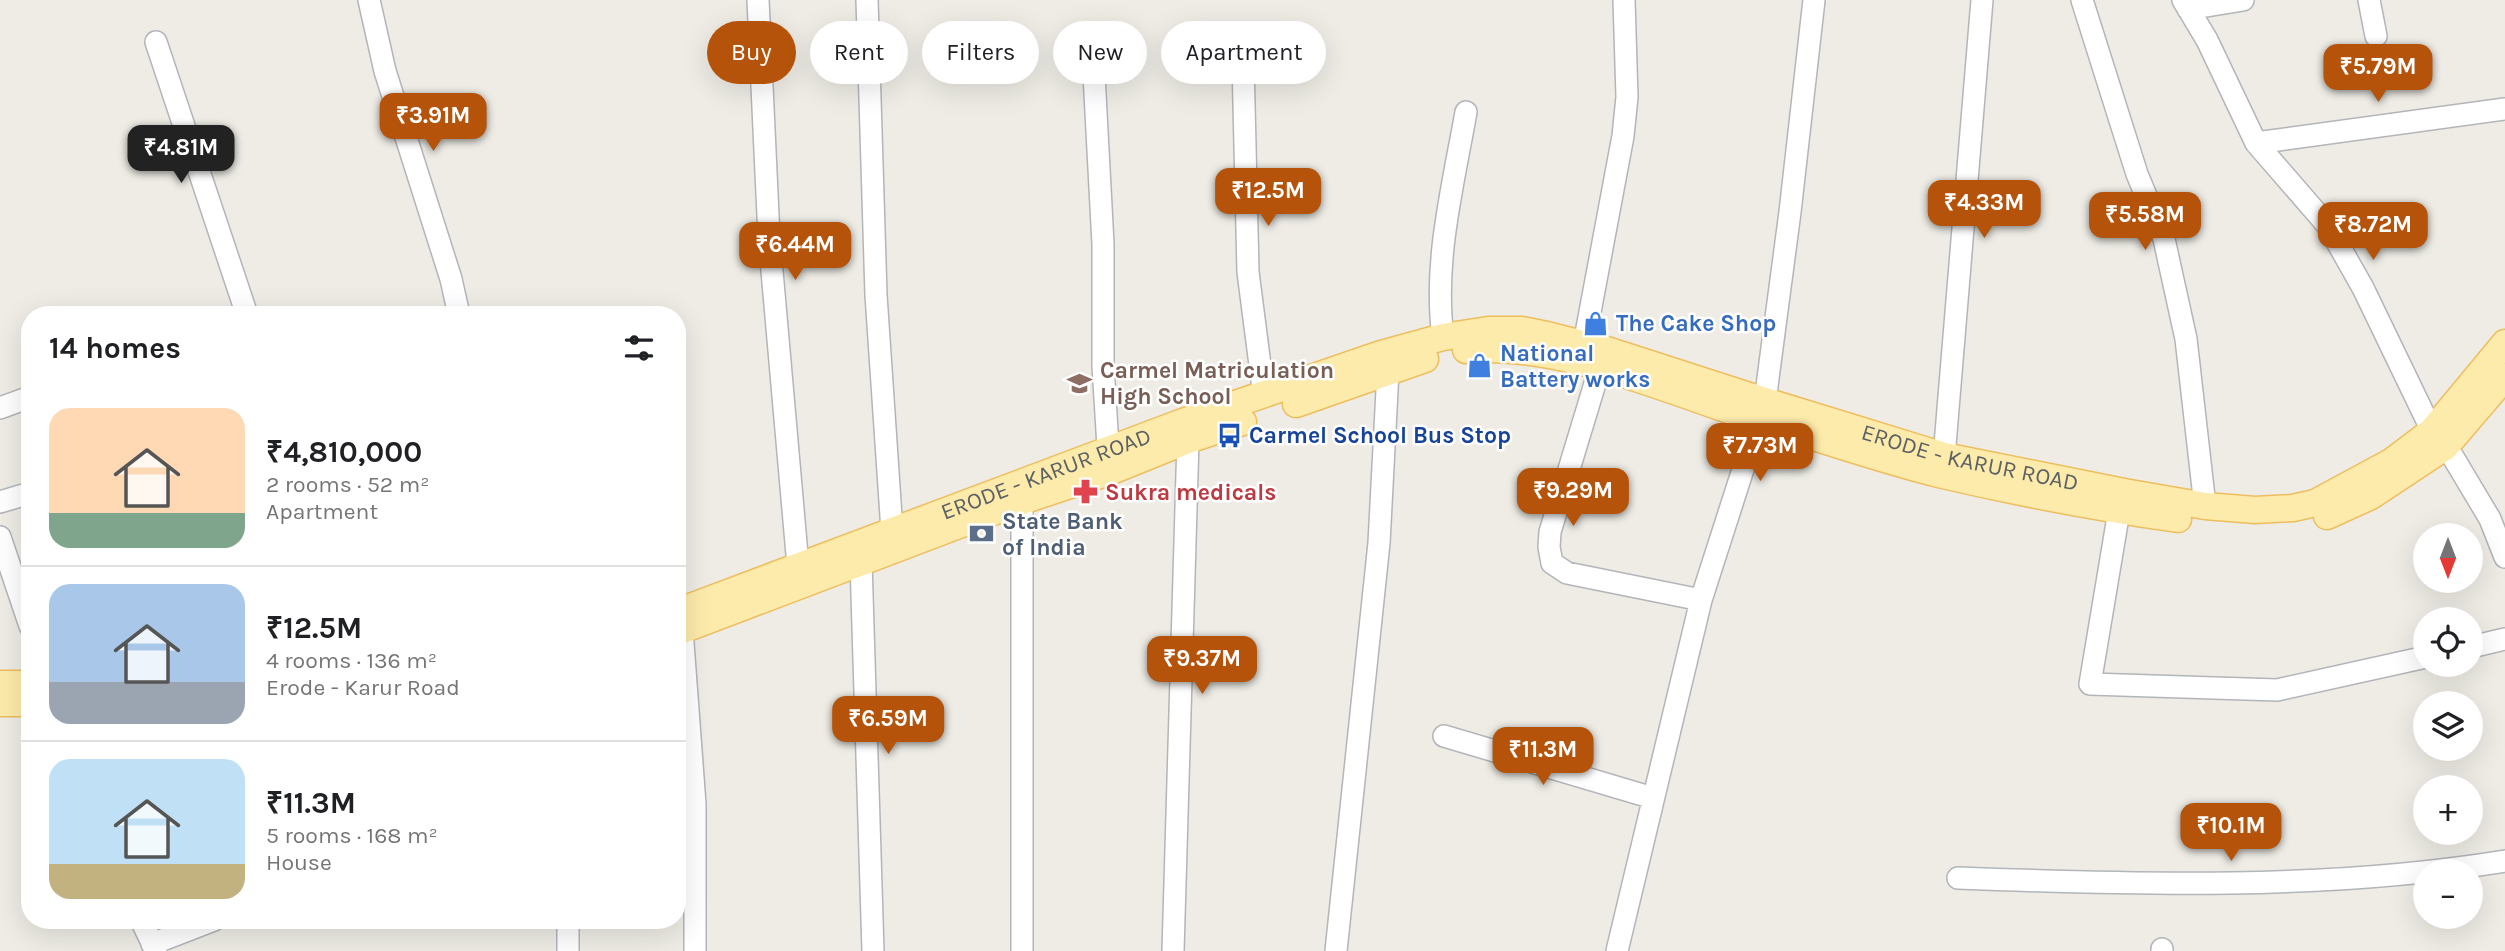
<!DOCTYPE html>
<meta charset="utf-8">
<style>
:root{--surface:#fff;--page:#f6f6f6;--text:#202124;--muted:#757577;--line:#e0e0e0;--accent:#b45309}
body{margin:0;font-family:Karla,sans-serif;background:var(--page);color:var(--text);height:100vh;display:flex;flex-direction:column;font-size:26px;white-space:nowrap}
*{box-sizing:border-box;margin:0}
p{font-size:23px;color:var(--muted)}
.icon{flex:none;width:38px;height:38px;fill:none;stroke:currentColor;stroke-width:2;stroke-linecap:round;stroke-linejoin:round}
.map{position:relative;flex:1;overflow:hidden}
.side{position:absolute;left:21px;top:306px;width:665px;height:623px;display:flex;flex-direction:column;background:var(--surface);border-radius:28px;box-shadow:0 7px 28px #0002}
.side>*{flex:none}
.banner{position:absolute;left:707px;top:21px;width:665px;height:63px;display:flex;gap:14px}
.needle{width:46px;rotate:180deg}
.controls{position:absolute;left:2413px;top:523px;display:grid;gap:14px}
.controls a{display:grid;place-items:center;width:70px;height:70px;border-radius:50%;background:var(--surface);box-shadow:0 7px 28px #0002;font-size:35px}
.price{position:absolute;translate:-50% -60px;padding:0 16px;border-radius:14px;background:var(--accent);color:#fff;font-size:23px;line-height:46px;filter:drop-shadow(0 2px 4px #0008)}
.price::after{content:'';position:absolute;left:50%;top:42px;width:21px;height:16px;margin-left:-10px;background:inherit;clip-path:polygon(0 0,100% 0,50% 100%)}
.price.active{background:#222;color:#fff}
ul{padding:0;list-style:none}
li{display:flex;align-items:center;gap:21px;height:175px;padding:0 28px}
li+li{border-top:2px solid var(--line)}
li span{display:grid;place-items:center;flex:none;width:196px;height:140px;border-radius:21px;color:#555}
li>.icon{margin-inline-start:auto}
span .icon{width:84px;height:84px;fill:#fffc;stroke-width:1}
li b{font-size:30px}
h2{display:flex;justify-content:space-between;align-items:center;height:84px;padding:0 28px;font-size:30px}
.chip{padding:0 24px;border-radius:32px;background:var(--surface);box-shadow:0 7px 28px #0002;font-size:24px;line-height:63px}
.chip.active{background:var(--accent);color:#fff}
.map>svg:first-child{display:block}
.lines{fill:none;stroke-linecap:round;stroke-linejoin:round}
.minor-casing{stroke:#b2b5b9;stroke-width:24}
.major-casing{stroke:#eebe5e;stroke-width:29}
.minor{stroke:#fff;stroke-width:21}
.major{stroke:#fdebab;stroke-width:26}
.labels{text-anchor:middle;stroke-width:5;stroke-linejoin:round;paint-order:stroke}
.shop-label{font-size:23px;font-weight:bold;fill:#366cbe;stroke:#fff;text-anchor:start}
.education-label{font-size:23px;font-weight:bold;fill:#785e54;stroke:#fff;text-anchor:start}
.transit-label{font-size:23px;font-weight:bold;fill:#164399;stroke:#fff;text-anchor:start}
.street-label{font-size:23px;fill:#5c6165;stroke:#fff}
.health-label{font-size:23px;font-weight:bold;fill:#be3a42;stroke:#fff;text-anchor:start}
.service-label{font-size:23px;font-weight:bold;fill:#4e5e75;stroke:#fff;text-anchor:start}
</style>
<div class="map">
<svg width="2505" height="951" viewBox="0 0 2505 951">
<rect width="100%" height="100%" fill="#eeece5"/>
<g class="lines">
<defs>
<path id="minor" d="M369 0 385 71 451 279 459 315
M758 0 769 237 798 566
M867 0 876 295 892 531
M2082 0 2137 174 2164 239 2186 339 2205 506
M2183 0 2207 40 2256 143 2328 226 2363 288 2432 431 2453 457 2490 519 2505 557
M2369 0 2376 36
M2188 9 2243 0
M156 42 247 315
M1093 56 1103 244V366L1109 463
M1243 62 1248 272 1264 396
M2256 143 2505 109
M1443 337C1433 262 1453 186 1466 112
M1584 344 1623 136 1627 97 1624 0
M1600 367 1550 532 1549 547 1552 563 1567 573 1701 600
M0 408 30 397
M1943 469 1982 0
M1022 501V951
M0 502 30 493
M2119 511 2090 684 2277 690 2426 657
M0 537 30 626
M861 562 873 951
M682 630 695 804V951
M2471 647 2505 639
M1444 736 1653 798
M1958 878C2140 885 2325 890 2505 861
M141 920 156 951
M568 920V951
M152 944 214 920
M2162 949V951
M1173 951 1188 440
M1336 951 1379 543 1388 371
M1617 951 1701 600 1765 401 1790 212 1814 0"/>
<g id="major">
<path d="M1466 350C1561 341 1669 392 1759 420 1820 438 1881 460 1943 475 2020 493 2100 508 2178 519"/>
<path d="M1296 404 1425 359"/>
<path d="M2327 516 2371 496 2445 447 2505 377"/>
<path id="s1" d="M677 612 1180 423 1381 354 1443 337 1488 330H1522L1547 335 1607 350 1765 401 1944 456 2124 492 2205 506 2255 510 2293 508 2315 503 2391 462 2432 431 2505 343"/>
<path d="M677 632 1022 501 1109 472 1188 440 1243 422"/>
<path d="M0 684H30"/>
<path d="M0 703H30"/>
</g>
</defs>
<!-- minor casing -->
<use href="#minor" class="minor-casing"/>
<!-- major casing -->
<use href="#major" class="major-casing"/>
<!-- minor -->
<use href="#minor" class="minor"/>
<!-- major -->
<use href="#major" class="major"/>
</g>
<!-- icons -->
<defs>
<symbol id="shop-bare" viewBox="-9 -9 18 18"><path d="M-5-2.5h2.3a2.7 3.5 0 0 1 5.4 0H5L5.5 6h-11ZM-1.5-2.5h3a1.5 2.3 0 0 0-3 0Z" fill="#3f7fe0" stroke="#fff" stroke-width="2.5" paint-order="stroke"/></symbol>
<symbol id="school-bare" viewBox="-9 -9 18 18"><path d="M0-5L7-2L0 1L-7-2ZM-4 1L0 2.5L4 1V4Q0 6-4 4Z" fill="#8d6e63" stroke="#fff" stroke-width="2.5" paint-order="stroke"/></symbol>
<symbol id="bus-bare" viewBox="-9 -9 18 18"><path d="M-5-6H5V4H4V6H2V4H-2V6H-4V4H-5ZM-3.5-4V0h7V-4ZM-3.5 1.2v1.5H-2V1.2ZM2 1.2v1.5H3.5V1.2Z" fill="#1a4fb4" stroke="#fff" stroke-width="2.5" paint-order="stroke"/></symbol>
<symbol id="pharmacy-bare" viewBox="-9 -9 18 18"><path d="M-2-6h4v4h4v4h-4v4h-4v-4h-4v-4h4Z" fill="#e0444e" stroke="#fff" stroke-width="2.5" paint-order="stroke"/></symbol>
<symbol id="bank-bare" viewBox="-9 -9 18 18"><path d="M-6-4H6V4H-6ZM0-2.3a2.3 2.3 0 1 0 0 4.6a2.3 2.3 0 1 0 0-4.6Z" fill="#5c6f8a" stroke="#fff" stroke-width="2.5" paint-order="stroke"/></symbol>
</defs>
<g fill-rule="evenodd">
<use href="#shop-bare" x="1578" y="306" width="35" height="35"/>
<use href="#shop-bare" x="1462" y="348" width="35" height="35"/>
<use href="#school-bare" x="1062" y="366" width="35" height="35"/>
<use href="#bus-bare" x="1212" y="418" width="35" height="35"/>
<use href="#pharmacy-bare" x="1068" y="474" width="35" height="35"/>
<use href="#bank-bare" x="964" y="516" width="35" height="35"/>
</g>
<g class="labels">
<!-- shop labels -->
<g class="shop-label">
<text x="1616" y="331">The Cake Shop</text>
<text x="1500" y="361">National<tspan x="1500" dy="26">Battery works</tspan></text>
</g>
<!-- education labels -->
<g class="education-label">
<text x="1100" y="378">Carmel Matriculation<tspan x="1100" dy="26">High School</tspan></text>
</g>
<!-- transit labels -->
<g class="transit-label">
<text x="1249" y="443">Carmel School Bus Stop</text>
</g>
<!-- street labels -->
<g class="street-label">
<text dy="8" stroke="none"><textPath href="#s1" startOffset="1360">ERODE - KARUR ROAD</textPath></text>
<text dy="8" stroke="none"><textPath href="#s1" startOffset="394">ERODE - KARUR ROAD</textPath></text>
</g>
<!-- health labels -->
<g class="health-label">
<text x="1105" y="500">Sukra medicals</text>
</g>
<!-- service labels -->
<g class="service-label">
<text x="1002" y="529">State Bank<tspan x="1002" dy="26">of India</tspan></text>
</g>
</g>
</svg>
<div class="controls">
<a><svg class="needle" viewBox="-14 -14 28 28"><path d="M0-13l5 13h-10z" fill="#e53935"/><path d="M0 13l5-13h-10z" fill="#757577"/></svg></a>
<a><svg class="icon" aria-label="locate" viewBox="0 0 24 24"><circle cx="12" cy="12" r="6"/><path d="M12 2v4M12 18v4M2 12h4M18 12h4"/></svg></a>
<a><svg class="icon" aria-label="layers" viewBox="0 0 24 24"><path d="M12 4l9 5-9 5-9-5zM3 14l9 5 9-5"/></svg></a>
<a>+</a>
<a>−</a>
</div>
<b class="price" style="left:2378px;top:104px">₹5.79M</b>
<b class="price" style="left:433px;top:153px">₹3.91M</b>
<b class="price active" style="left:181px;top:185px">₹4.81M</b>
<b class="price" style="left:1268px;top:228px">₹12.5M</b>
<b class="price" style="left:1984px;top:240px">₹4.33M</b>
<b class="price" style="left:2145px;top:252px">₹5.58M</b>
<b class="price" style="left:2373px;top:262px">₹8.72M</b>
<b class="price" style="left:795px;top:282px">₹6.44M</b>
<b class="price" style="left:1760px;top:483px">₹7.73M</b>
<b class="price" style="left:1573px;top:528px">₹9.29M</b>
<b class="price" style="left:1202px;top:696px">₹9.37M</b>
<b class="price" style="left:888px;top:756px">₹6.59M</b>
<b class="price" style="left:1543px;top:787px">₹11.3M</b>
<b class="price" style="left:2231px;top:863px">₹10.1M</b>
<div class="banner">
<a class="chip active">Buy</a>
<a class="chip">Rent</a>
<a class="chip">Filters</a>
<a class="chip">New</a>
<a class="chip">Apartment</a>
</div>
<section class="side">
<h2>14 homes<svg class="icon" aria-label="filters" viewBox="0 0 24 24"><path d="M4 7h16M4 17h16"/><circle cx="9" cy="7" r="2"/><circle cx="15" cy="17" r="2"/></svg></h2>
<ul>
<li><span style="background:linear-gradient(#ffd9b3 75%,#7fa58c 0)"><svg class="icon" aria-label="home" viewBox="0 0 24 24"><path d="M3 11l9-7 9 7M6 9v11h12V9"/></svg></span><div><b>₹4,810,000</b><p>2 rooms · 52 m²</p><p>Apartment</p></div></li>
<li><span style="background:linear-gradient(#a9c7e8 70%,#9aa5b1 0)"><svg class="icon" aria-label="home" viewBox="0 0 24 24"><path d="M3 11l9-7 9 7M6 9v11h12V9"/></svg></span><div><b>₹12.5M</b><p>4 rooms · 136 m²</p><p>Erode - Karur Road</p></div></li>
<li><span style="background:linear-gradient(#bfe0f5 75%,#c2b280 0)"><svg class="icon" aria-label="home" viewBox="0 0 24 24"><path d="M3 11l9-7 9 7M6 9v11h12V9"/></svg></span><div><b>₹11.3M</b><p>5 rooms · 168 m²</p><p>House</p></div></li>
</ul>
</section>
</div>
